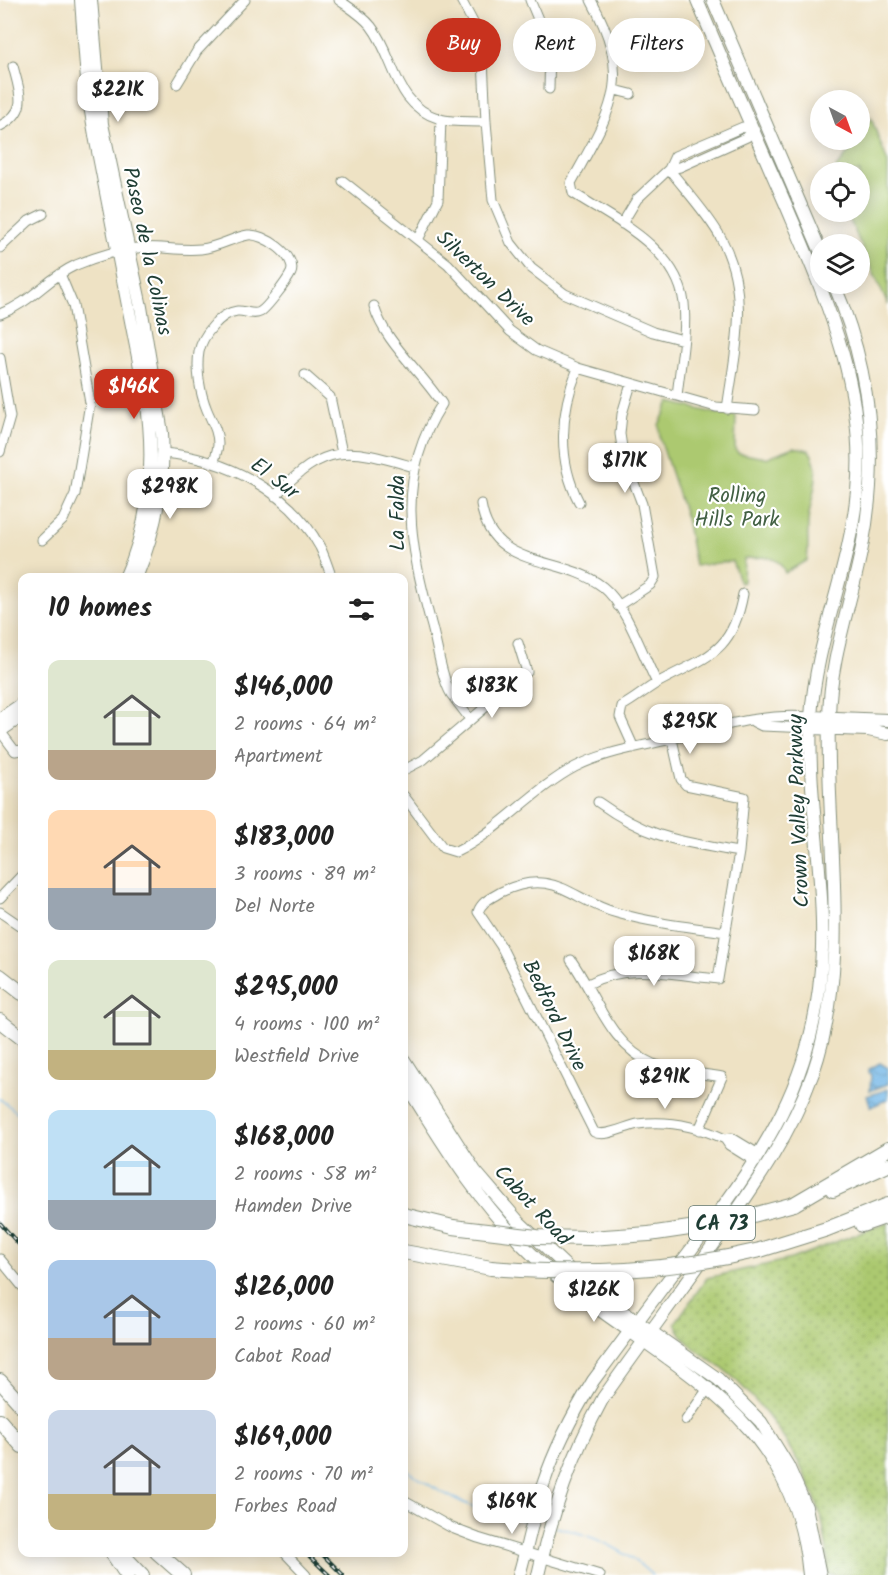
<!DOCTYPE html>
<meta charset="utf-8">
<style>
:root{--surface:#fff;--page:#f2f2f2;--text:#222;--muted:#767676;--accent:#c8321e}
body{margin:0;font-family:Kalam,sans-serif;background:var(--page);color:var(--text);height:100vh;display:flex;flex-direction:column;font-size:22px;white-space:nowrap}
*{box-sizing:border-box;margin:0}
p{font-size:20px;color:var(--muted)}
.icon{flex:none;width:33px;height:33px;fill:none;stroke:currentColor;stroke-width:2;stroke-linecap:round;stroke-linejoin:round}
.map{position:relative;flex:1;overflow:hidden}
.side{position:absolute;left:18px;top:573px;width:390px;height:984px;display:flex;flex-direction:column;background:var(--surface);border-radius:12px;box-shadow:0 3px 15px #0003}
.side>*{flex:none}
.guide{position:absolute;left:426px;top:18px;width:372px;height:54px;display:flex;gap:12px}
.needle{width:39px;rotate:139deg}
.tools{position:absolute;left:810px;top:90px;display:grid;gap:12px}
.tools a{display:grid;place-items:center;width:60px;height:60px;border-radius:50%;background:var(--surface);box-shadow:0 3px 15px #0003;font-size:30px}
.price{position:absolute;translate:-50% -51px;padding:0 14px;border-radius:12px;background:#fff;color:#222;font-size:20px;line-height:39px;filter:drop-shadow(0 2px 3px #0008)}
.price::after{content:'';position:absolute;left:50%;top:36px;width:18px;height:14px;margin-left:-9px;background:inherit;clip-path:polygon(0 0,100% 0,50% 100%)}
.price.active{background:var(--accent);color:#fff}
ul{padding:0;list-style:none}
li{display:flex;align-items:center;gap:18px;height:150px;padding:0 30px}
li span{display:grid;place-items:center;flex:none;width:168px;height:120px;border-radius:12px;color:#555}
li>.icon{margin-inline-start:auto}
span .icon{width:72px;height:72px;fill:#fffc;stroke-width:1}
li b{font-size:26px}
h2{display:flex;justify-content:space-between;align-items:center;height:72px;padding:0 30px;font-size:26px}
.chip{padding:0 21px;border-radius:27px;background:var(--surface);box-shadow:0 3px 15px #0003;font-size:21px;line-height:54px}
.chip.active{background:var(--accent);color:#fff}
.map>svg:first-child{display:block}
.grass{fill:url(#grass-dots);stroke:#668352;stroke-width:1.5}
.green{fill:#acc970;stroke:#668352;stroke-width:1.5}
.water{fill:url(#water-waves);stroke:#47798d;stroke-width:1.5}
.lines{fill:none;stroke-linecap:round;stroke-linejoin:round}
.stream{stroke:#6fb5e6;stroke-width:1.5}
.minor-casing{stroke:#86907c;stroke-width:11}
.major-casing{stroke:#86907c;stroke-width:14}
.highway-casing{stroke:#86907c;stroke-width:16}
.minor{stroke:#fff;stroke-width:9}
.major{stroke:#fff;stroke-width:12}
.highway{stroke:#fff;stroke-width:14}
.rail-casing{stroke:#1f3d34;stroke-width:4}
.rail{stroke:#fff;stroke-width:1.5;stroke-dasharray:4.5;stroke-linecap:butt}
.highway-bridge-casing{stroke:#86907c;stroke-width:16;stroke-linecap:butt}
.highway-bridge{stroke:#fff;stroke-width:14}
.labels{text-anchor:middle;stroke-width:4.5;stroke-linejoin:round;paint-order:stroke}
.shield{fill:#fff;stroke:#627771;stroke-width:1.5}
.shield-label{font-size:20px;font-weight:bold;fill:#1f3d34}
.street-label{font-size:21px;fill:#1f3d34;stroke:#fff}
.park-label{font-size:21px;fill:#426043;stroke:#fff}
</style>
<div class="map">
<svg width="888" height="1575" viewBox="0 0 888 1575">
<defs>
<pattern id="grass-dots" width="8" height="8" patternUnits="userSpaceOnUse" patternTransform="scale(1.5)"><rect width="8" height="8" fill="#acc970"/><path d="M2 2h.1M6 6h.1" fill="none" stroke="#8ba45d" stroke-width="1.8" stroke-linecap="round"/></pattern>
<pattern id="water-waves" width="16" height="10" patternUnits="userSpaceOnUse" patternTransform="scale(1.5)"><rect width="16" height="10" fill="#6fb5e6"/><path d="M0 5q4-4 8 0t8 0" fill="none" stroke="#5b94bb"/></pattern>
</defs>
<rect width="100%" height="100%" fill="#fff"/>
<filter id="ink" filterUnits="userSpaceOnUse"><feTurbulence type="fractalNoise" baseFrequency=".0167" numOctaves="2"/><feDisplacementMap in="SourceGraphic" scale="12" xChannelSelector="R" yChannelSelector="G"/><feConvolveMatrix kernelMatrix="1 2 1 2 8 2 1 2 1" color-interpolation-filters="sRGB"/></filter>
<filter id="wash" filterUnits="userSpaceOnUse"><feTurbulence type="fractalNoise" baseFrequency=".008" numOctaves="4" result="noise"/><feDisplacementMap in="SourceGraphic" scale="24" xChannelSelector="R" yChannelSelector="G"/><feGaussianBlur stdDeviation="1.35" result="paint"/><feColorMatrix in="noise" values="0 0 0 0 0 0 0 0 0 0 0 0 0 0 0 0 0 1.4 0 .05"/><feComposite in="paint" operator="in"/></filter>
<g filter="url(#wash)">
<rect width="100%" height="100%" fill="#eee2c4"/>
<!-- grass -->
<path class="grass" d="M888 1222V1575H829C827 1555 826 1535 821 1516 806 1465 772 1415 734 1378 714 1359 686 1350 675 1323L707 1278 791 1259Z"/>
<!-- green -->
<path class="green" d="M871 118 888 163V305L846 212H860V172H833L864 133 863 129Z
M670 402 714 413 736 416 735 449 738 453 766 458 794 447 809 450C825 474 809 499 808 523 807 535 809 547 807 560L785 573C779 554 760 556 744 559L743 582 740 583 732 561 695 566 686 518 660 439 659 425Z"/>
<!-- water -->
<path class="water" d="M880 1063 888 1068V1084L870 1091 871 1075 868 1070Z
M888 1089V1099L871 1107 867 1096Z"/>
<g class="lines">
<!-- stream -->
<path class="stream" d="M0 1099 22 1116
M404 1468C445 1498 477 1511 526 1521
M555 1527C591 1534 624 1549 652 1575"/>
</g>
</g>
<g filter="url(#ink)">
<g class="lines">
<defs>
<path id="minor" d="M339 0C350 8 362 15 371 26 396 58 393 105 440 119 453 123 471 121 486 122
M461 0 482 39 486 122 493 200 511 243 531 268 565 294 653 332 683 340
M530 0 550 48 549 89
M591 0C635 80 611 110 571 183L573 193C615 220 677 248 684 303 687 333 680 366 677 396
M177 84 197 51 245 0
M615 90 631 94
M0 126C29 111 20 94 13 66
M669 169C686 191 708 214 721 238 751 293 735 351 727 409
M669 169 680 167 747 137 753 129
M343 181 448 264 510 331 536 350 578 368 716 407 755 410
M622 224 637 199 669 169 675 156 743 127 753 129
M419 238 438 200 441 119
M0 248 29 221 43 214
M374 306C384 342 421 371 442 404 395 477 410 545 431 623 437 643 441 677 451 694 457 702 464 711 470 719
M0 314C32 302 47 278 76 265 93 258 118 250 137 248 158 246 179 251 201 249 219 247 234 237 248 235 263 233 298 256 291 273 287 281 267 308 260 312 253 316 244 310 237 311 220 313 202 336 199 352 196 370 200 393 207 410 212 422 218 431 218 444 218 450 215 456 214 462
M0 358 10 417 0 452
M578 368C560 412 557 460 579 502
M305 375 330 397 342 453
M163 453C225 458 290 491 320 547 325 557 328 568 332 578
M275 496C325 443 347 447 414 467
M481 504C492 572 560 553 603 587 626 605 643 656 657 683
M42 540 63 520 75 494 90 403 73 305 60 274
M618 606 650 585 655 577 642 504 623 454 620 434 622 414 631 384
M754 722 762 726 811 728
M0 731 15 751 22 750
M634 748 620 717 622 706C635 699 645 690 657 683 706 656 732 655 743 594
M404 770 423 760 527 672 518 643
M404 796 443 848 456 852C499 831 532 790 575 767 602 753 634 748 663 741 712 729 761 712 811 717
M598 802C650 839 678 841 739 852
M0 898 22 875
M0 912 22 927
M726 932C690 927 652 923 617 913 572 901 555 866 501 892 491 898 482 901 478 912L501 946 594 1132C605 1138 626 1126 638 1124 668 1120 699 1127 725 1139L732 1138 760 1155
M571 960C596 995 610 1046 653 1064 674 1072 700 1073 722 1077L699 1130
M588 984C630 962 672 975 718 979L739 852 744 797 686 785 681 779 672 739
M725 1139 729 1145 756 1162
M0 1259 22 1286
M686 1420 709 1387
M404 1501 452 1528 478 1538 600 1575
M284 1552 306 1575"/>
<path id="major" d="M81 0 88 94 96 141 146 398C155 458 151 522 125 578
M91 0 102 124 141 307 162 433C165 483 155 532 136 578
M713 0 820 250
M811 717 888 720
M0 719 22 704
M811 728 868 730 888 734
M0 731 22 716
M404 1060 475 1171 518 1221 588 1287 718 1379 761 1422 788 1466 806 1507 820 1575
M404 1081C444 1146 483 1210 540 1262 651 1363 793 1400 809 1575
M519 1575C528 1545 533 1515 543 1485 555 1448 573 1414 593 1381 624 1339 655 1297 687 1255 762 1156 819 1078 822 948 824 871 807 794 811 717 816 639 850 568 857 491 867 388 825 297 786 205 756 137 726 69 697 0
M538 1575C553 1510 571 1457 603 1398 641 1344 680 1292 718 1238 755 1185 791 1134 813 1073 853 957 825 835 829 717 830 658 851 604 862 547 880 457 870 368 834 284"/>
<path id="highway" d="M0 976 22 993
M0 1021 22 1038
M833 1190 888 1165
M794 1204 888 1149
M404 1215 453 1227
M862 1225 888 1216
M589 1238 649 1234
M760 1250 827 1229 888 1205
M404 1252 491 1268
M0 1381 22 1406
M0 1421 22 1446
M120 1552 142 1575
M157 1552 183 1575
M113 1554 127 1575"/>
</defs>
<!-- minor casing -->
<use href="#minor" class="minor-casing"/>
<!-- major casing -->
<use href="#major" class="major-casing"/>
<!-- highway casing -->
<use href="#highway" class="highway-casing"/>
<!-- minor -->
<use href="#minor" class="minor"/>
<!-- major -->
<use href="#major" class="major"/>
<!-- highway -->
<use href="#highway" class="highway"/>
<defs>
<path id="rail" d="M0 1223 22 1248
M305 1552 329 1575
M320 1552 343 1575"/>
</defs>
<!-- rail casing -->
<use href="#rail" class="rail-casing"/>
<!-- rail -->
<use href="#rail" class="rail"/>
<defs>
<path id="highway-bridge" d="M453 1227 537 1237 589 1238
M649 1234 723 1223 794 1204
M491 1268C585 1275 668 1272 760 1250"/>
</defs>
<!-- highway-bridge casing -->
<use href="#highway-bridge" class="highway-bridge-casing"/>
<!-- highway-bridge -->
<use href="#highway-bridge" class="highway-bridge"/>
</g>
</g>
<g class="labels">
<!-- shield labels -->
<rect class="shield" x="689" y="1206" width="66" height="34" rx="4.5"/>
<g class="shield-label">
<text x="722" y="1230">CA 73</text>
</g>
<!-- street labels -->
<g class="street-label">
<text transform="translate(148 251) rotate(78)" y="7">Paseo de la Colinas</text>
<text transform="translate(486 278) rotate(44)" y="7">Silverton Drive</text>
<text transform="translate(275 478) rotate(37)" y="7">El Sur</text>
<text transform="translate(397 513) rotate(-90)" y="7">La Falda</text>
<text transform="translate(798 811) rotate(-92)" y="7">Crown Valley Parkway</text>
<text transform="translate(555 1015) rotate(64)" y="7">Bedford Drive</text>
<text transform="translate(533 1205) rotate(47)" y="7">Cabot Road</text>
</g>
<!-- park labels -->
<g class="park-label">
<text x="737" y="502">Rolling<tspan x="737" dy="24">Hills Park</tspan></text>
</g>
</g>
</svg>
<div class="tools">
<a><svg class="needle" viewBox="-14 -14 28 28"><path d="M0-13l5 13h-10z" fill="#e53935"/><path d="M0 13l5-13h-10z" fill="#767676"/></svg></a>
<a><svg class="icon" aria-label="locate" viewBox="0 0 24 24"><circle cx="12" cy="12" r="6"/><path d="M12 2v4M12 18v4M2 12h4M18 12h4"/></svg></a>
<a><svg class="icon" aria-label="layers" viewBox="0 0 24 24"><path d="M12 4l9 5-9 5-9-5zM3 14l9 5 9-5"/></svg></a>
</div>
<b class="price" style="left:118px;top:123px">$221K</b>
<b class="price active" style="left:134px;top:420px">$146K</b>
<b class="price" style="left:625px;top:494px">$171K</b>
<b class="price" style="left:170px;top:520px">$298K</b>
<b class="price" style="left:492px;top:719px">$183K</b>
<b class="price" style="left:690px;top:755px">$295K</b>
<b class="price" style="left:654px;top:987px">$168K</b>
<b class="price" style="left:665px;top:1110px">$291K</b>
<b class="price" style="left:594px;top:1323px">$126K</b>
<b class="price" style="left:512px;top:1535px">$169K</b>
<div class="guide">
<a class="chip active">Buy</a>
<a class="chip">Rent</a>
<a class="chip">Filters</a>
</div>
<section class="side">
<h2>10 homes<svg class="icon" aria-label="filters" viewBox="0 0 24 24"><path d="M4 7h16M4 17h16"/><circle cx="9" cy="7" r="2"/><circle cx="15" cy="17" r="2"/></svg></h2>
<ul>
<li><span style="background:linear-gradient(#dfe7d0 75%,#b9a48a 0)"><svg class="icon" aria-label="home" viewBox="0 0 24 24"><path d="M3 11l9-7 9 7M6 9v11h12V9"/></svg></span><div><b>$146,000</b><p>2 rooms · 64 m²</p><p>Apartment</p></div></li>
<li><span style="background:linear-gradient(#ffd9b3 65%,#9aa5b1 0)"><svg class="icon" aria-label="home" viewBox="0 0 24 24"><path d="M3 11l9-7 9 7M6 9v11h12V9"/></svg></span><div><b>$183,000</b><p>3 rooms · 89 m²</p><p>Del Norte</p></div></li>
<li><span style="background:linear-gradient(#dfe7d0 75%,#c2b280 0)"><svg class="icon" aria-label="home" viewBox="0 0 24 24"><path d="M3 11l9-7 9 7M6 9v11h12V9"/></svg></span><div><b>$295,000</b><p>4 rooms · 100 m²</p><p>Westfield Drive</p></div></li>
<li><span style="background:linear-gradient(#bfe0f5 75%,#9aa5b1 0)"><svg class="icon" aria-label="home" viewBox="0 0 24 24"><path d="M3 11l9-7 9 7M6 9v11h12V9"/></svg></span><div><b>$168,000</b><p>2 rooms · 58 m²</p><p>Hamden Drive</p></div></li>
<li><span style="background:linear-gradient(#a9c7e8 65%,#b9a48a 0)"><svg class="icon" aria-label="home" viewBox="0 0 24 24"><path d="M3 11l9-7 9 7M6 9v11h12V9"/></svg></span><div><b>$126,000</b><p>2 rooms · 60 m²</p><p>Cabot Road</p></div></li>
<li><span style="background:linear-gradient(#c9d6e8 70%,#c2b280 0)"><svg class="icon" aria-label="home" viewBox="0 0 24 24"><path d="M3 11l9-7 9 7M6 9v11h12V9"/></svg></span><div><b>$169,000</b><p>2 rooms · 70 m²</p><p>Forbes Road</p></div></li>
</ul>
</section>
</div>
